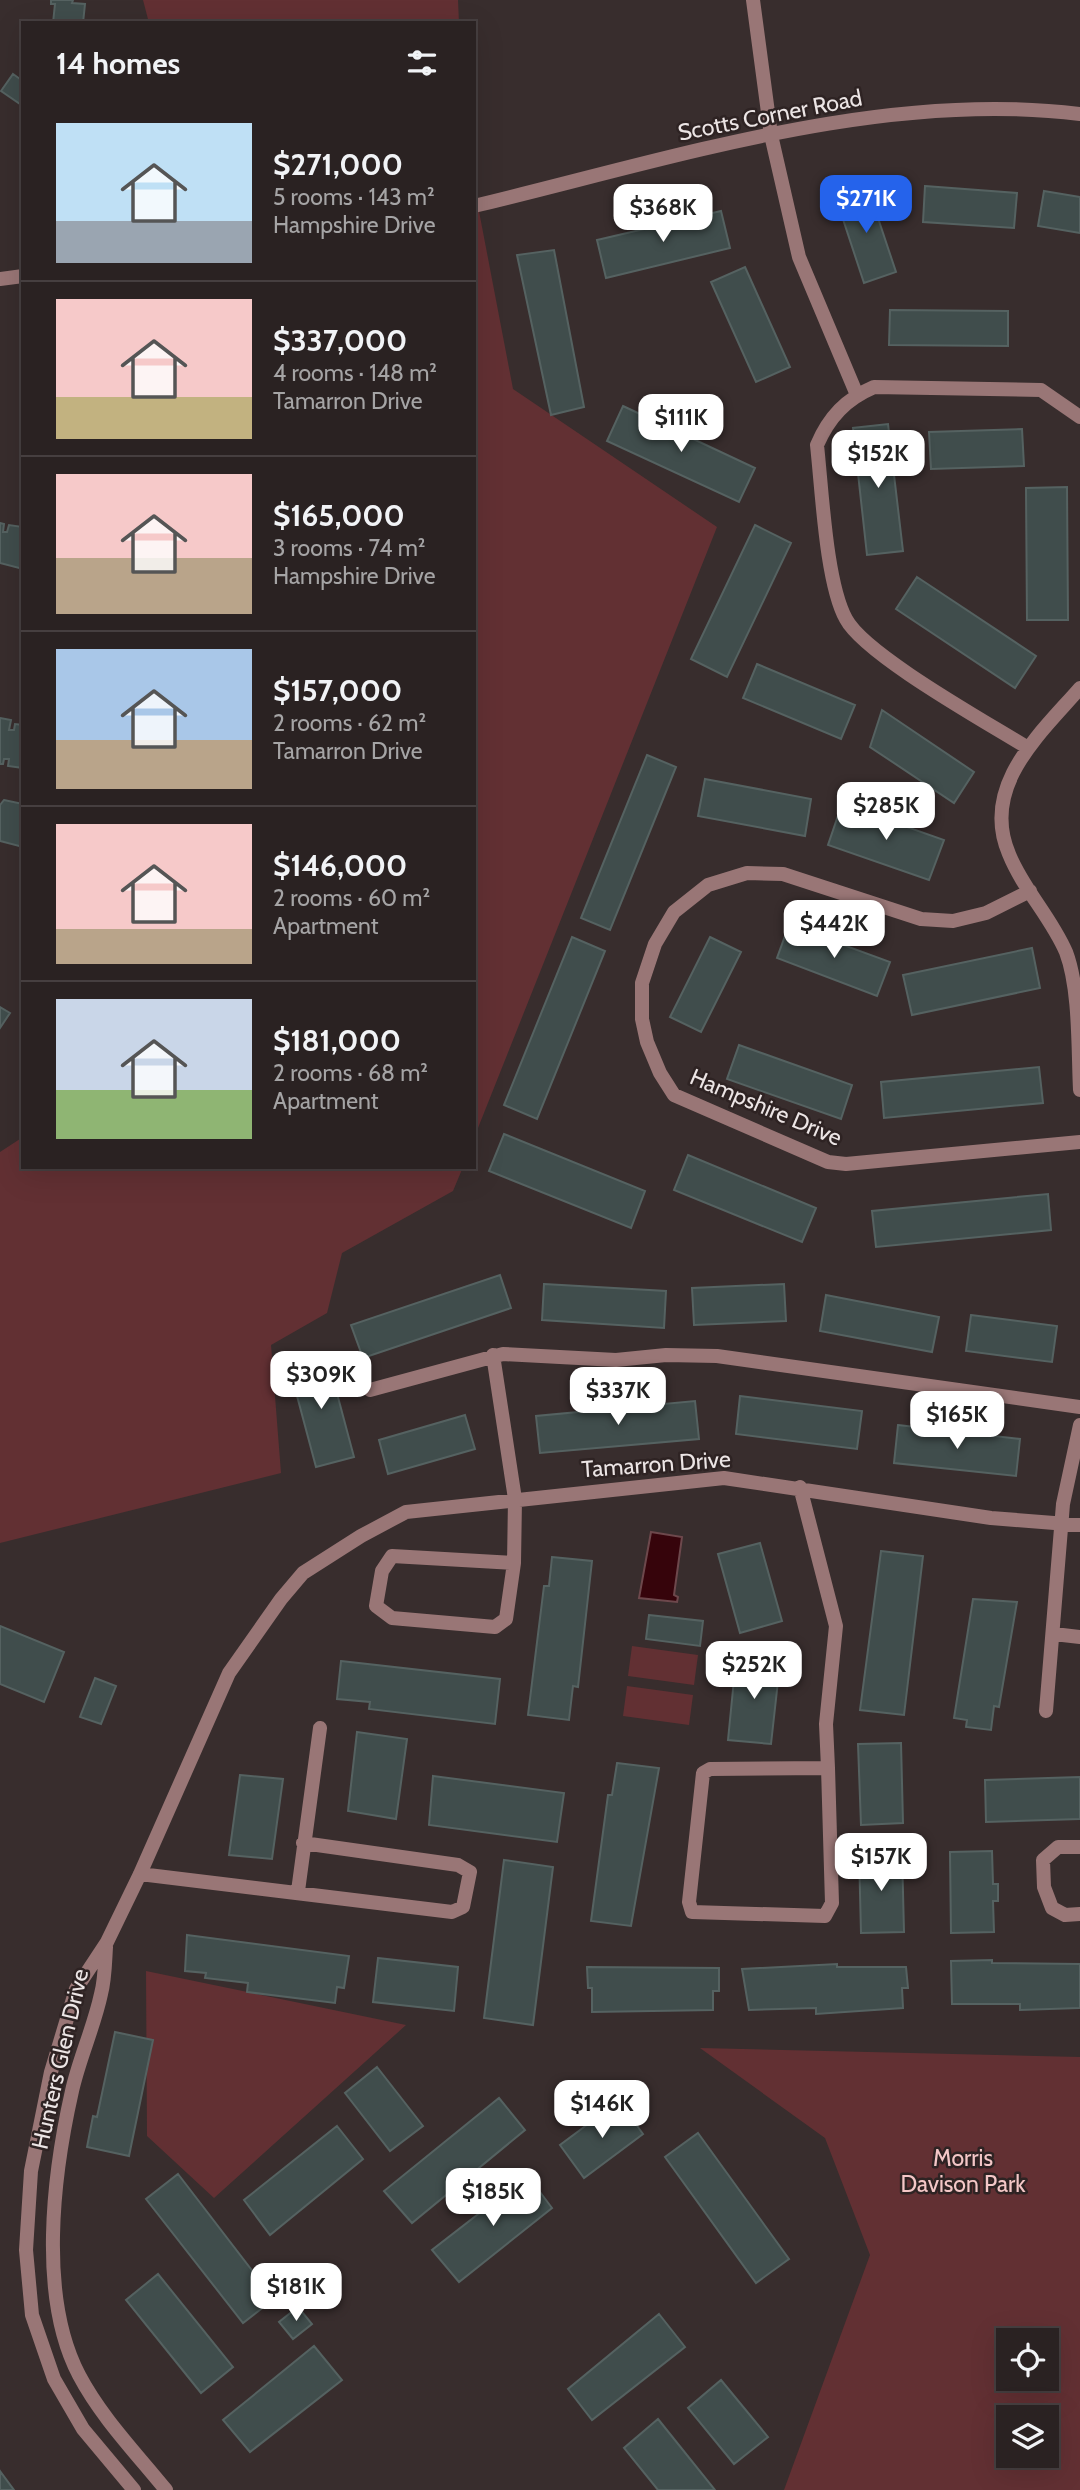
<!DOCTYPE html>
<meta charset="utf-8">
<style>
:root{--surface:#2a2222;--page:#322a2a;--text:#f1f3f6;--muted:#a5a4a5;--line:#463f40;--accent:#2563eb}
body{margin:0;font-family:Cabin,sans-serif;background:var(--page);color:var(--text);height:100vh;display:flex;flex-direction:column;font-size:26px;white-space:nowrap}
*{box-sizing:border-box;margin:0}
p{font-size:23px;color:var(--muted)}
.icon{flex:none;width:38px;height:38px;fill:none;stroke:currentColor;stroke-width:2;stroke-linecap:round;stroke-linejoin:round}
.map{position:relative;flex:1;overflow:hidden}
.panel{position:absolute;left:21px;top:21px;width:455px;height:1148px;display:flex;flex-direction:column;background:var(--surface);border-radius:0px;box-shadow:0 7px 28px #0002,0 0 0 2px var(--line)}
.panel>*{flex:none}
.controls{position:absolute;left:996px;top:2328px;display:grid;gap:14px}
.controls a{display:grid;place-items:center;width:63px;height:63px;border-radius:0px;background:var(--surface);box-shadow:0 7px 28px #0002,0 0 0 2px var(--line);font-size:35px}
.price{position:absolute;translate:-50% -60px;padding:0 16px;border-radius:14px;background:#fff;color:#222;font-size:23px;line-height:46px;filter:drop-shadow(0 2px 4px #0008)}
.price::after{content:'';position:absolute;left:50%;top:42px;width:21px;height:16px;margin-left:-10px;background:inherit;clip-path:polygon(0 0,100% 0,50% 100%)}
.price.current{background:var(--accent);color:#fff}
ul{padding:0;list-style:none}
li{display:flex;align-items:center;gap:21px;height:175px;padding:0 35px}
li+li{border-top:2px solid var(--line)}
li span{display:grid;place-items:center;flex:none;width:196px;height:140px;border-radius:0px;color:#555}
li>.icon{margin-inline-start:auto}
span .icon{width:84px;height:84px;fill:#fffc;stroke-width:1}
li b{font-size:30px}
h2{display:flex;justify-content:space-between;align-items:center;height:84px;padding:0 35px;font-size:30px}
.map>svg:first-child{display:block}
.green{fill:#623033;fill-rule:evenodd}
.water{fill:#36040b;stroke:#6d484c;stroke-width:2}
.building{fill:#404d4c;stroke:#556261;stroke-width:2}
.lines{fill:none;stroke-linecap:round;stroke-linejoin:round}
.minor{stroke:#997676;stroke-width:14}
.tertiary{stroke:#997676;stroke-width:14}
.labels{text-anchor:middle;stroke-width:5;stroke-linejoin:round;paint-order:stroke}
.street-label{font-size:23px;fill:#ece5e5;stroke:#2e2323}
.park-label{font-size:23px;fill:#f4c7c7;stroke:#2e2323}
</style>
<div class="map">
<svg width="1080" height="2490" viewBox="0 0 1080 2490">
<rect width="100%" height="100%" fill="#382d2d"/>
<!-- green -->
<path class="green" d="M143 0H458L459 23H149Z
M474 185 513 389 717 527 474 1138Z
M23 1137V1167H463L453 1191 342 1253 327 1313 271 1345 281 1473 0 1543V1152Z
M632 1646 698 1655 694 1685 628 1676Z
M627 1686 693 1695 689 1725 623 1716Z
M146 1971 406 2025 214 2198 147 2136Z
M700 2048 1080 2057V2490H784L870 2255 825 2138ZM1008 2340H1046V2378H1008ZM1008 2417H1046V2455H1008Z"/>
<!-- water -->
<path class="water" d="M651 1532 682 1537 674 1595 678 1597 677 1602 639 1598Z"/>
<!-- building -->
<path class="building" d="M51 0H73L72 3 85 4 83 23H53L55 4H51Z
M13 74 20 79 23 76V106L1 91Z
M925 186 1017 193 1014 228 923 222Z
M868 188 896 272 864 283 836 198Z
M1044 191 1080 197V233L1038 226Z
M721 211 730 248 606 278 597 240Z
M554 250 584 407 551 415 517 255Z
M745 267 790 367 756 382 711 282Z
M890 310 1008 311V346L889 345Z
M623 406 755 468 739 502 607 441Z
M888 424 903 551 867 555 853 428Z
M1022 429 1024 466 931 469 929 432Z
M1067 487 1068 620H1027L1026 488Z
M0 523 4 524 3 532H7L9 525 23 527V569L0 563Z
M755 525 791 543 727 677 691 659Z
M917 577 1036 656 1015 688 896 609Z
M757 664 855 705 841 739 743 698Z
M882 710 974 772 954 803 870 747Z
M0 718 11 720 9 730H14L15 724 23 725V768L8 766 9 759H4L3 764H0Z
M647 755 676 767 610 930 581 918Z
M705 779 811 799 805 836 698 816Z
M4 800 23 804V847L0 841V805Z
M842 804 944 840 929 880 828 845Z
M789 925 890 962 877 996 777 958Z
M572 937 605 951 537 1119 504 1105Z
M710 937 741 952 701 1032 670 1017Z
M1032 948 1040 988 912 1015 903 975Z
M0 1007 10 1013 0 1028Z
M739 1045 852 1085 841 1119 727 1079Z
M1039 1067 1043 1103 884 1118 881 1082Z
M504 1134 645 1191 631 1228 489 1171Z
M688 1155 816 1208 802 1242 674 1190Z
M1048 1194 1051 1230 876 1247 872 1211Z
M500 1275 511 1308 363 1358 351 1325Z
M544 1284 666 1291 664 1328 542 1320Z
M784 1284 786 1321 694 1325 692 1288Z
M826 1295 939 1317 932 1352 820 1331Z
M971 1315 1057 1326 1052 1362 966 1351Z
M327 1356 354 1457 316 1467 289 1366Z
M740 1396 862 1411 857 1449 736 1434Z
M695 1401 699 1439 540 1453 536 1416Z
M465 1415 475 1449 388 1474 379 1440Z
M898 1425 1020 1439 1016 1476 894 1463Z
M760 1543 782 1621 740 1633 718 1554Z
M881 1551 923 1556 904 1715 860 1710Z
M552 1557 592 1561 578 1687 573 1686 569 1720 528 1715 544 1586H549Z
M973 1599 1017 1602 999 1707 994 1706 991 1730 966 1727 967 1720 954 1718Z
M649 1615 703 1621 700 1646 646 1639Z
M0 1626 64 1652 44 1702 0 1684Z
M736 1659 780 1663 771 1744 728 1740Z
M341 1661 500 1679 495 1724 369 1709 370 1702 337 1699Z
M95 1678 116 1686 101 1724 80 1717Z
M357 1732 407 1739 396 1819 348 1811Z
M901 1743 903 1823 861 1825 858 1744Z
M617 1763 659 1768 631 1926 591 1921 608 1795H612Z
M240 1775 283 1779 272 1859 229 1855Z
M433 1776 564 1793 557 1842 429 1825Z
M1080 1777V1819L986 1822 985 1780Z
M992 1851 993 1884H998V1901H993L994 1932 951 1933 950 1852Z
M902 1852 904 1932 861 1933 859 1853Z
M504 1860 553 1867 533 2025 484 2018Z
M187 1935 349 1956 344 1988 337 1987 335 2003 247 1992 248 1983 205 1978 206 1973 185 1971Z
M378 1958 458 1967 454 2011 373 2002Z
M992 1960V1963L1080 1964V2008L1020 2010V2004H952L951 1961Z
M837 1964V1967H906L908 1988H902L903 2008 816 2014V2008L749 2010 742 1969Z
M587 1967 719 1968V1991H713V2010L592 2012V1988H588Z
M115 2032 153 2040 129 2156 87 2147 93 2116 97 2117Z
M377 2067 423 2126 390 2151 345 2093Z
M499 2098 525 2130 412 2223 384 2191Z
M619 2101 643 2134 584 2178 560 2145Z
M337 2126 363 2159 270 2235 244 2200Z
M698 2133 789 2259 756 2283 665 2157Z
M525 2172 552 2208 459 2282 432 2250 504 2194 501 2190Z
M178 2174 274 2299 243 2323 146 2199Z
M158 2274 233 2367 201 2393 126 2300Z
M298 2307 312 2324 293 2339 279 2322Z
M659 2314 685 2347 592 2420 568 2389Z
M314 2346 342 2380 250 2452 223 2420Z
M721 2380 768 2437 734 2464 688 2408Z
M658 2419 715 2490H658L624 2448Z
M0 2471 14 2490H0Z"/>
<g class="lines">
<!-- minor -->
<path class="minor" d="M753 0 771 135 799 257 857 395
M1080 688C1040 734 980 786 1009 854 1023 889 1051 917 1066 952 1080 989 1078 1049 1080 1090
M1028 748C988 723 865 655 846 619 826 583 822 490 817 445 829 417 846 399 874 387L1041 390 1080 417
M1030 891 986 913 953 921 921 919 783 874 747 873 708 885 674 912 655 944 642 983V1019L647 1042 660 1073 674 1095 828 1162 846 1164 1080 1142
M493 1355 515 1499 514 1563 506 1619 495 1627 392 1618 376 1606 382 1571 392 1556 514 1563
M370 1390 503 1354 616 1360 666 1355 717 1356 1080 1407
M800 1487 836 1626 826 1724 828 1768
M1054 1634 1080 1637
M1046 1711 1063 1504 1080 1425
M828 1768 832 1903 825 1916 692 1912 689 1902 703 1773 710 1769Z
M1080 1847H1058L1043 1860 1044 1887 1052 1908 1065 1915 1080 1914
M140 1874 452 1912 463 1907 470 1872 458 1865 303 1843
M298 1891 320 1728
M106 1947C105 1962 105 1979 101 1994 94 2027 79 2059 72 2091 53 2175 38 2297 79 2375 101 2417 136 2453 166 2490
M134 2490 83 2429 54 2379 32 2315 26 2250 31 2171 51 2072 76 1989 107 1942 140 1874 229 1673 281 1599 303 1573 361 1536 406 1512 724 1478 991 1518 1080 1525"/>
<!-- tertiary -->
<path class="tertiary" d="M474 206C667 160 881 89 1080 114
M0 279 23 276"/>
</g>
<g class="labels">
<!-- street labels -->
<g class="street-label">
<text transform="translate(770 115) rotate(-11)" y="8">Scotts Corner Road</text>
<text transform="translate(766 1107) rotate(23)" y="8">Hampshire Drive</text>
<text transform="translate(656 1464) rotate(-4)" y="8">Tamarron Drive</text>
<text transform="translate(60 2059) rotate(-77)" y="8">Hunters Glen Drive</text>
</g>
<!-- park labels -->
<g class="park-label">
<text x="963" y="2166">Morris<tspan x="963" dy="26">Davison Park</tspan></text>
</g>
</g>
</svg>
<div class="controls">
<a><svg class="icon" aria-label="locate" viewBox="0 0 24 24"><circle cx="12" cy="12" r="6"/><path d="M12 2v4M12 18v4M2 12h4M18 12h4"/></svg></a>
<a><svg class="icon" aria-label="layers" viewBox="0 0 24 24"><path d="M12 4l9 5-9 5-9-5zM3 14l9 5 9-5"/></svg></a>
</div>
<b class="price current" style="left:866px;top:235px">$271K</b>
<b class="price" style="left:663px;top:244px">$368K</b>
<b class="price" style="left:681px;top:454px">$111K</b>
<b class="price" style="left:878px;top:490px">$152K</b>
<b class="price" style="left:886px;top:842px">$285K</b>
<b class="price" style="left:834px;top:960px">$442K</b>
<b class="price" style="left:321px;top:1411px">$309K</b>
<b class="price" style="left:618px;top:1427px">$337K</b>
<b class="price" style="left:957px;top:1451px">$165K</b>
<b class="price" style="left:754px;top:1701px">$252K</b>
<b class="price" style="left:881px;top:1893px">$157K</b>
<b class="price" style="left:602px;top:2140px">$146K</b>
<b class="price" style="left:493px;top:2228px">$185K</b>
<b class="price" style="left:296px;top:2323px">$181K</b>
<section class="panel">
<h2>14 homes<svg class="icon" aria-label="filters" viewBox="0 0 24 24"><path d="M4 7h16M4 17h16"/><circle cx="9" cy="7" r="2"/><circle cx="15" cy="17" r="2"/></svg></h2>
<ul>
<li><span style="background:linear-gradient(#bfe0f5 70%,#9aa5b1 0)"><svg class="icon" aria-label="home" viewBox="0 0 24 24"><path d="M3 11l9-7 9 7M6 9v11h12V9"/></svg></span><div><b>$271,000</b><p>5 rooms · 143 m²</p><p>Hampshire Drive</p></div></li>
<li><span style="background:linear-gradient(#f6c9c9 70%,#c2b280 0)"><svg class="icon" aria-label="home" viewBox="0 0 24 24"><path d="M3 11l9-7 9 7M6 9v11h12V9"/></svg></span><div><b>$337,000</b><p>4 rooms · 148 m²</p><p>Tamarron Drive</p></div></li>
<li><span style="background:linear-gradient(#f6c9c9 60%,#b9a48a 0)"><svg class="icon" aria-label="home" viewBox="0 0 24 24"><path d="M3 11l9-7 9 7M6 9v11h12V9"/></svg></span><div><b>$165,000</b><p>3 rooms · 74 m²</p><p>Hampshire Drive</p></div></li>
<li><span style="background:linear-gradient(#a9c7e8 65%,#b9a48a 0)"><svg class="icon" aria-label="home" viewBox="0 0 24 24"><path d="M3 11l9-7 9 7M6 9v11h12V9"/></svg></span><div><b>$157,000</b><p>2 rooms · 62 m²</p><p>Tamarron Drive</p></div></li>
<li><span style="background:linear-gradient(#f6c9c9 75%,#b9a48a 0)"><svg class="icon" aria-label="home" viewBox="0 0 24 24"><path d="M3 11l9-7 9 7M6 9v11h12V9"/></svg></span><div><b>$146,000</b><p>2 rooms · 60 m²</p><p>Apartment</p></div></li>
<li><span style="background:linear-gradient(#c9d6e8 65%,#8fb573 0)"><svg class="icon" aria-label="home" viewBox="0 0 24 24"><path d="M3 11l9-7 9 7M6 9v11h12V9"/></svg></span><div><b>$181,000</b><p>2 rooms · 68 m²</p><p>Apartment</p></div></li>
</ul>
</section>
</div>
